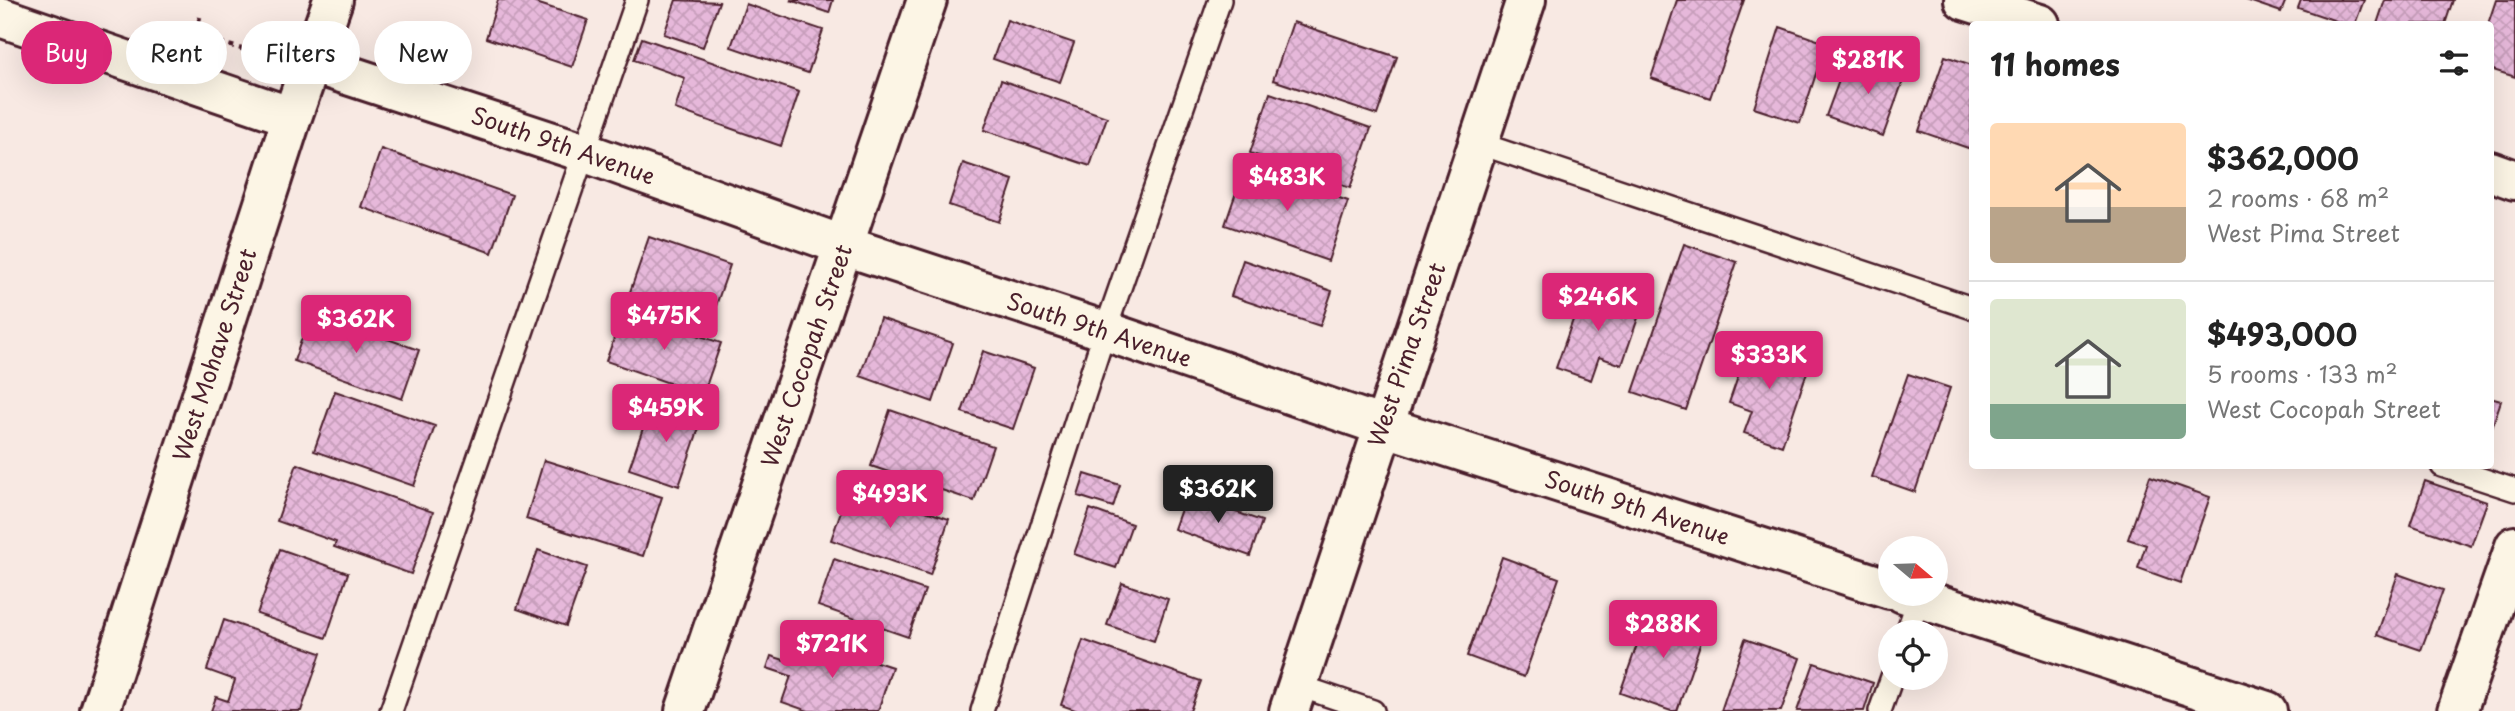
<!DOCTYPE html>
<meta charset="utf-8">
<style>
:root{--surface:#fff;--page:#f2f2f2;--text:#222;--muted:#767676;--line:#e0e0e0;--accent:#db2777}
body{margin:0;font-family:"Playpen Sans",sans-serif;background:var(--page);color:var(--text);height:100vh;display:flex;flex-direction:column;font-size:26px;white-space:nowrap}
*{box-sizing:border-box;margin:0}
p{font-size:23px;color:var(--muted)}
.icon{flex:none;width:38px;height:38px;fill:none;stroke:currentColor;stroke-width:2;stroke-linecap:round;stroke-linejoin:round}
.map{position:relative;flex:1;overflow:hidden}
.sheet{position:absolute;left:1969px;top:21px;width:525px;height:448px;display:flex;flex-direction:column;background:var(--surface);border-radius:7px;box-shadow:0 7px 28px #0002}
.sheet>*{flex:none}
.hud{position:absolute;left:21px;top:21px;width:665px;height:63px;display:flex;gap:14px}
.needle{width:46px;rotate:109deg}
.fabs{position:absolute;left:1878px;top:536px;display:grid;gap:14px}
.fabs a{display:grid;place-items:center;width:70px;height:70px;border-radius:50%;background:var(--surface);box-shadow:0 7px 28px #0002;font-size:35px}
.price{position:absolute;translate:-50% -60px;padding:0 16px;border-radius:7px;background:var(--accent);color:#fff;font-size:23px;line-height:46px;filter:drop-shadow(0 2px 4px #0008)}
.price::after{content:'';position:absolute;left:50%;top:42px;width:21px;height:16px;margin-left:-10px;background:inherit;clip-path:polygon(0 0,100% 0,50% 100%)}
.price.selected{background:#222;color:#fff}
ul{padding:0;list-style:none}
li{display:flex;align-items:center;gap:21px;height:175px;padding:0 21px}
li+li{border-top:2px solid var(--line)}
li span{display:grid;place-items:center;flex:none;width:196px;height:140px;border-radius:7px;color:#555}
li>.icon{margin-inline-start:auto}
span .icon{width:84px;height:84px;fill:#fffc;stroke-width:1}
li b{font-size:30px}
h2{display:flex;justify-content:space-between;align-items:center;height:84px;padding:0 21px;font-size:30px}
.tag{padding:0 24px;border-radius:32px;background:var(--surface);box-shadow:0 7px 28px #0002;font-size:24px;line-height:63px}
.tag.selected{background:var(--accent);color:#fff}
.map>svg:first-child{display:block}
.building{fill:url(#building-cross-hatch);stroke:#4a1f2b;stroke-width:2}
.lines{fill:none;stroke-linecap:round;stroke-linejoin:round}
.lane-casing{stroke:#4a1f2b;stroke-width:26}
.street-casing{stroke:#4a1f2b;stroke-width:44}
.path{stroke:#4a1f2b;stroke-width:4.5;stroke-dasharray:5 5;stroke-linecap:butt}
.lane{stroke:#fcf5e5;stroke-width:21}
.street{stroke:#fcf5e5;stroke-width:38}
.labels{text-anchor:middle;stroke-width:5;stroke-linejoin:round;paint-order:stroke}
.street-label{font-size:23px;fill:#4a1f2b;stroke:#fcf5e5}
</style>
<div class="map">
<svg width="2515" height="711" viewBox="0 0 2515 711">
<defs>
<pattern id="building-cross-hatch" width="8" height="8" patternUnits="userSpaceOnUse" patternTransform="scale(1.75)"><rect width="8" height="8" fill="#e6b8da"/><path d="M0 0l8 8M0 8l8-8" fill="none" stroke="#c79ebb"/></pattern>
</defs>
<rect width="100%" height="100%" fill="#f8e9e3"/>
<filter id="ink" filterUnits="userSpaceOnUse"><feTurbulence type="fractalNoise" baseFrequency=".0143" numOctaves="2"/><feDisplacementMap in="SourceGraphic" scale="14" xChannelSelector="R" yChannelSelector="G"/><feConvolveMatrix kernelMatrix="1 2 1 2 8 2 1 2 1" color-interpolation-filters="sRGB"/></filter>
<g filter="url(#ink)">
<!-- building -->
<path class="building" d="M498 0H527L588 20 572 67 486 38Z
M676 0 719 2 703 47 664 34Z
M790 0H833L829 13Z
M1677 0H1744L1710 98 1651 78Z
M2246 0H2286L2281 12Z
M2301 0H2364L2355 24H2345L2298 8Z
M2385 0H2453L2445 24H2377Z
M2496 0H2515V77L2490 69V24H2488Z
M746 4 823 30 808 73 731 47Z
M1007 20 1074 43 1060 82 993 59Z
M1293 22 1397 57 1377 115 1273 80Z
M1780 27 1826 43 1800 123 1754 108Z
M642 38 799 92 781 146 675 109 685 78 634 60Z
M1877 56 1908 67 1883 136 1826 116 1844 67 1869 77Z
M1945 56 1972 65 1971 149 1919 131Z
M1001 80 1107 117 1090 166 984 130Z
M1270 93 1371 128 1350 188 1250 153Z
M381 149 512 195 492 253 361 207Z
M963 163 1013 180 999 222 949 205Z
M1245 166 1348 201 1328 261 1225 225Z
M649 237 730 265 710 323 629 295Z
M1684 244 1737 262 1686 410 1633 392Z
M1243 260 1332 291 1320 326 1231 296Z
M1585 286 1642 306 1622 365 1599 357 1591 380 1556 368Z
M624 310 721 343 703 395 606 361Z
M311 312 419 350 402 399 294 361Z
M880 318 953 343 933 402 860 376Z
M1750 342 1810 363 1782 446 1744 433 1752 411 1729 403Z
M983 351 1034 368 1013 429 962 412Z
M1908 374 1950 388 1915 492 1872 477Z
M335 391 435 426 414 486 314 451Z
M2490 398 2501 401 2490 433Z
M652 402 702 419 679 486 629 469Z
M890 410 993 446 974 501 871 466Z
M544 460 662 497 643 556 526 519Z
M297 464 433 512 411 574 334 547 336 542 277 521Z
M1085 474 1120 485 1113 507 1078 496Z
M2150 476 2210 497 2180 583 2138 568 2146 545 2128 539Z
M2425 481 2487 502 2471 546 2410 525Z
M850 485 949 519 930 575 831 540Z
M1186 495 1262 521 1250 556 1174 529Z
M1090 509 1132 524 1116 568 1074 554Z
M280 549 348 573 326 638 257 614Z
M538 550 587 567 566 626 517 609Z
M1502 557 1559 578 1524 677 1467 656Z
M834 559 925 590 908 637 818 606Z
M2398 574 2443 590 2421 650 2377 635Z
M1122 583 1168 599 1154 641 1107 625Z
M1650 608 1706 627 1677 711H1671L1620 693Z
M224 620 321 653 301 711H211L216 697 228 701 235 680 207 670Z
M803 638 892 667 878 711H808L782 702 791 676 767 668 771 656 794 663Z
M1745 639 1800 658 1781 711H1721Z
M1083 640 1201 681 1190 711H1078L1061 705Z
M1814 663 1873 683 1864 711H1797Z"/>
<g class="lines">
<defs>
<path id="lane" d="M1478 143 1972 308
M2442 466 2515 490
M1907 632 1919 598
M1297 685 1373 711
M391 711 637 0
M982 711 1105 331 1220 0
M1880 711 1892 677"/>
<path id="street" d="M1964 0 2040 24
M0 17 292 117
M311 63 586 153 845 246 1105 331 1383 426 1890 589
M2490 171 2515 180
M1903 593 2267 711
M100 711 292 117 333 0
M685 711 927 0
M1289 711 1526 0
M2457 711 2515 546"/>
</defs>
<!-- lane casing -->
<use href="#lane" class="lane-casing"/>
<!-- street casing -->
<use href="#street" class="street-casing"/>
<!-- path -->
<path class="path" d="M200 17 197 28 204 38 259 54"/>
<!-- lane -->
<use href="#lane" class="lane"/>
<!-- street -->
<use href="#street" class="street"/>
</g>
</g>
<g class="labels">
<!-- street labels -->
<g class="street-label">
<text transform="translate(563 146) rotate(19)" y="8">South 9th Avenue</text>
<text transform="translate(1099 330) rotate(18)" y="8">South 9th Avenue</text>
<text transform="translate(215 355) rotate(-72)" y="8">West Mohave Street</text>
<text transform="translate(1407 355) rotate(-71)" y="8">West Pima Street</text>
<text transform="translate(807 356) rotate(-71)" y="8">West Cocopah Street</text>
<text transform="translate(1637 508) rotate(18)" y="8">South 9th Avenue</text>
</g>
</g>
</svg>
<div class="fabs">
<a><svg class="needle" viewBox="-14 -14 28 28"><path d="M0-13l5 13h-10z" fill="#e53935"/><path d="M0 13l5-13h-10z" fill="#767676"/></svg></a>
<a><svg class="icon" aria-label="locate" viewBox="0 0 24 24"><circle cx="12" cy="12" r="6"/><path d="M12 2v4M12 18v4M2 12h4M18 12h4"/></svg></a>
</div>
<b class="price" style="left:1868px;top:96px">$281K</b>
<b class="price" style="left:1287px;top:213px">$483K</b>
<b class="price" style="left:1598px;top:333px">$246K</b>
<b class="price" style="left:664px;top:352px">$475K</b>
<b class="price" style="left:356px;top:355px">$362K</b>
<b class="price" style="left:1769px;top:391px">$333K</b>
<b class="price" style="left:666px;top:444px">$459K</b>
<b class="price selected" style="left:1218px;top:525px">$362K</b>
<b class="price" style="left:890px;top:530px">$493K</b>
<b class="price" style="left:1663px;top:660px">$288K</b>
<b class="price" style="left:832px;top:680px">$721K</b>
<div class="hud">
<a class="tag selected">Buy</a>
<a class="tag">Rent</a>
<a class="tag">Filters</a>
<a class="tag">New</a>
</div>
<section class="sheet">
<h2>11 homes<svg class="icon" aria-label="filters" viewBox="0 0 24 24"><path d="M4 7h16M4 17h16"/><circle cx="9" cy="7" r="2"/><circle cx="15" cy="17" r="2"/></svg></h2>
<ul>
<li><span style="background:linear-gradient(#ffd9b3 60%,#b9a48a 0)"><svg class="icon" aria-label="home" viewBox="0 0 24 24"><path d="M3 11l9-7 9 7M6 9v11h12V9"/></svg></span><div><b>$362,000</b><p>2 rooms · 68 m²</p><p>West Pima Street</p></div></li>
<li><span style="background:linear-gradient(#dfe7d0 75%,#7fa58c 0)"><svg class="icon" aria-label="home" viewBox="0 0 24 24"><path d="M3 11l9-7 9 7M6 9v11h12V9"/></svg></span><div><b>$493,000</b><p>5 rooms · 133 m²</p><p>West Cocopah Street</p></div></li>
</ul>
</section>
</div>
